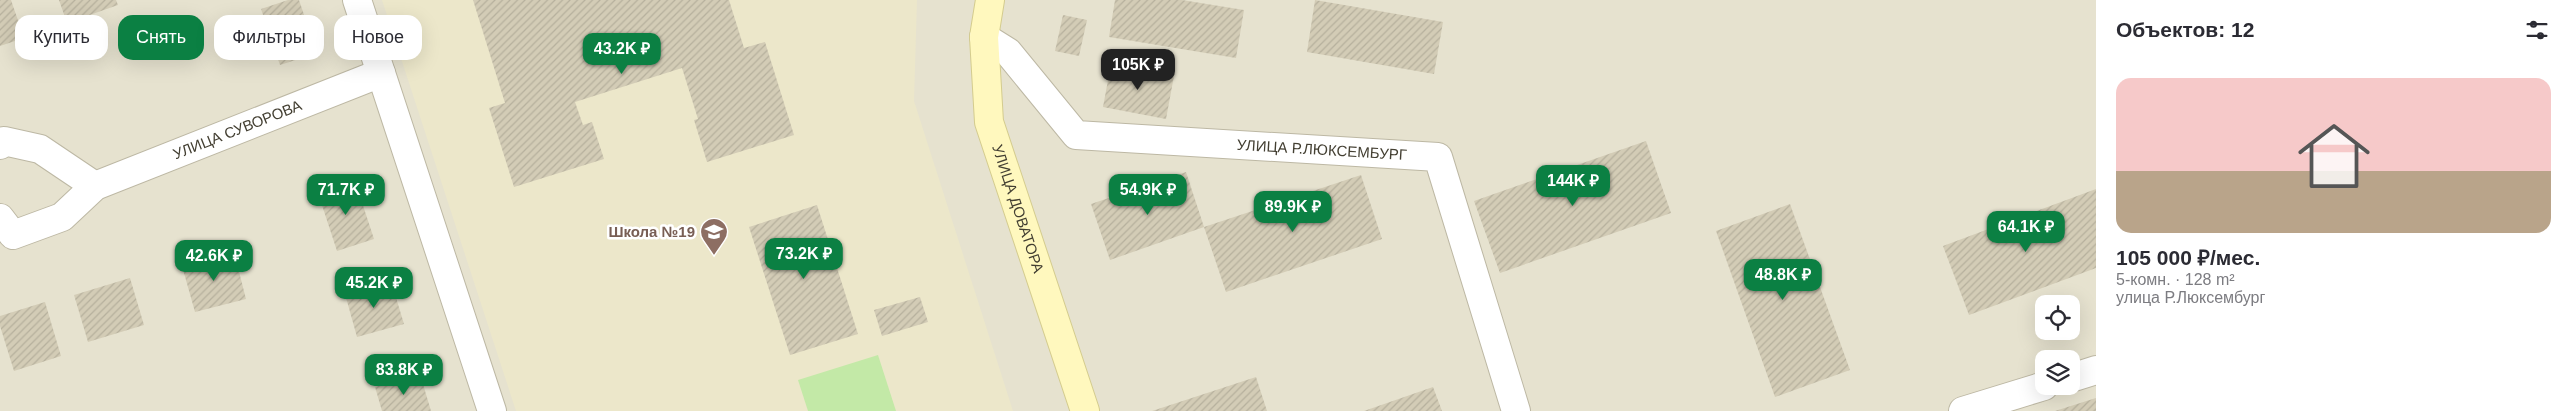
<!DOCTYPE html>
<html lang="ru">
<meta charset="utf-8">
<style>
:root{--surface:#fff;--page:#f2f2f3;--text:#2b2b33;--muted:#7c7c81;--line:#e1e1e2;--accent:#0b8043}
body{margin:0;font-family:Helvetica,sans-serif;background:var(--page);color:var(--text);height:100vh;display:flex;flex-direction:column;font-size:19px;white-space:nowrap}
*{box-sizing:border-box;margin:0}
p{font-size:16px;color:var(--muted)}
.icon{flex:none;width:28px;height:28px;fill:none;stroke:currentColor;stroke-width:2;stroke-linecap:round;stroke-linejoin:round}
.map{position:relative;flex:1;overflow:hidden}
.drawer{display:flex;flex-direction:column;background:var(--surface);width:475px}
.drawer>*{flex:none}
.top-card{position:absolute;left:15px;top:15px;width:475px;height:45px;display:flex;gap:10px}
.fabs{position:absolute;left:2035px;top:295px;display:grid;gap:10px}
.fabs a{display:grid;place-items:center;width:45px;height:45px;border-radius:10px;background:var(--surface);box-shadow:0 5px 20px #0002;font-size:25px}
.price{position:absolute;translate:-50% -42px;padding:0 11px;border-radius:10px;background:var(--accent);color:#fff;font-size:16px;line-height:32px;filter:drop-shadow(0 1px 2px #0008)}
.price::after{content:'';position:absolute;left:50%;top:30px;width:15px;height:11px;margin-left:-8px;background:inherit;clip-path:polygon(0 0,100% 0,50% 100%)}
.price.selected{background:#222;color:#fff}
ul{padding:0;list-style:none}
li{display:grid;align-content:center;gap:10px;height:265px;padding:0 20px}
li+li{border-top:1px solid var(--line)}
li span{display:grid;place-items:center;height:155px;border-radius:15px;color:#555}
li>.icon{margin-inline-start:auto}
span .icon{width:90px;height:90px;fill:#fffc;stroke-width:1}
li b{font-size:21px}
h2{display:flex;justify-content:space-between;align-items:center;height:60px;padding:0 20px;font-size:21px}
.chip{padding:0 18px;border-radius:15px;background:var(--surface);box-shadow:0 5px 20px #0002;font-size:18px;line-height:45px}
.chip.selected{background:var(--accent);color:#fff}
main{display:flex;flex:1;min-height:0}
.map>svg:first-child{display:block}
.residential{fill:#e6e2cf;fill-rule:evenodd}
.education{fill:#ece7ca}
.garden{fill:#c3e9a7}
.building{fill:url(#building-hatch)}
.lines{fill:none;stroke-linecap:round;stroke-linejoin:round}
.street-casing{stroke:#bdb8a4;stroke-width:30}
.secondary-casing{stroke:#d4cc8e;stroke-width:30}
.street{stroke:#fff;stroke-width:28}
.secondary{stroke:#fff8be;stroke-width:28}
.labels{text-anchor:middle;stroke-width:5;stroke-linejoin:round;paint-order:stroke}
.street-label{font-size:15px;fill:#433f32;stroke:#fff}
.education-label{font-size:15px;font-weight:bold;fill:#785e54;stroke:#fff;text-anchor:end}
</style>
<main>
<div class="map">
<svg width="2096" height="411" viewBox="0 0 2096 411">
<defs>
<pattern id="building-hatch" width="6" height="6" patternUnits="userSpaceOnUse" patternTransform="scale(1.25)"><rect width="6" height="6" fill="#d3ccb6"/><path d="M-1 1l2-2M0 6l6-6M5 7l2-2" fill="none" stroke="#b6b09d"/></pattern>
</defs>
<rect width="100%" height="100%" fill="#f2efe1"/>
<!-- residential -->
<path class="residential" d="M0 0H2096V411H0ZM2044 304H2071V331H2044ZM2044 359H2071V386H2044Z"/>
<!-- education -->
<path class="education" d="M382 0H917L914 101 1013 411H516Z"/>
<!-- garden -->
<path class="garden" d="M878 355 896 411H808L798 380Z"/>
<!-- building -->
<path class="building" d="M0 0H11L24 38 0 46Z
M59 0H116L118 5 67 23Z
M288 0H299L317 53 280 65 261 9Z
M473 0H729L744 48 765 42 794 135 707 162 694 120 698 119 682 68 575 102 583 125 592 122 604 159 514 187 489 108 505 103Z
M1115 0H1182L1244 10 1236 58 1109 37Z
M1315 0 1443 22 1434 74 1307 52Z
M1063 15 1087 20 1079 56 1055 51Z
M1111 64 1174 76 1166 119 1103 107Z
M1646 141 1671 213 1500 273 1474 201Z
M1186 172 1204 227 1110 260 1091 204Z
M1361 175 1382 239 1226 292 1204 227Z
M355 181 374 239 337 251 318 193Z
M2096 189V268L1969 315 1943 246Z
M1790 204 1850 370 1775 397 1716 231Z
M817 205 858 334 790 355 749 227Z
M234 252 246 299 195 312 182 266Z
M130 278 144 325 88 342 74 295Z
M391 281 404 324 357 337 345 294Z
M920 297 928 322 882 336 874 310Z
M45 302 61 356 14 371 0 326V316Z
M420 374 431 411H382L375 387Z
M1256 377 1267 411H1152Z
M1433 387 1442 411H1364Z
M2096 398V411H2055Z"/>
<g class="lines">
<defs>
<g id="street">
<path d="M357 0 492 411"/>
<path id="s1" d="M984 37 1008 52 1076 135 1438 157 1516 411"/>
<path d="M0 145 4 141 40 149 95 186"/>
<path id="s2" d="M0 218 13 235 62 217 95 186 381 73"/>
<path d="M2071 378 2096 370"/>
<path d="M1963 411 2044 386"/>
</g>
<g id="secondary">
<path id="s3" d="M990 0 984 37 989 122 1085 411"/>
</g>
</defs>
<!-- street casing -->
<use href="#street" class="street-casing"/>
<!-- secondary casing -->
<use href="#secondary" class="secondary-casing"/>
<!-- street -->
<use href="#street" class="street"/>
<!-- secondary -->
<use href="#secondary" class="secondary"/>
</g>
<!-- icons -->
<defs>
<symbol id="school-pin" viewBox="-11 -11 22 30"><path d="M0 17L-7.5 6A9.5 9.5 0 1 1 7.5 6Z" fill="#8d6e63" stroke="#fff"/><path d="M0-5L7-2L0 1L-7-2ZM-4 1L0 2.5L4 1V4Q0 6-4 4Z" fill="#fff"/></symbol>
</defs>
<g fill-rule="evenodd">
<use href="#school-pin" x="698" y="216" width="32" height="43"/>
</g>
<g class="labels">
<!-- street labels -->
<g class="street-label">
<text dy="5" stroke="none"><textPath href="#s2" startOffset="272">УЛИЦА СУВОРОВА</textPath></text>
<text dy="5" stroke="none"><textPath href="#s1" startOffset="382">УЛИЦА Р.ЛЮКСЕМБУРГ</textPath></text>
<text dy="5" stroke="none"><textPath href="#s3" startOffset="214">УЛИЦА ДОВАТОРА</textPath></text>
</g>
<!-- education labels -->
<g class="education-label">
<text x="695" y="237">Школа №19</text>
</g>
</g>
</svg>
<div class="fabs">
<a><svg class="icon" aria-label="locate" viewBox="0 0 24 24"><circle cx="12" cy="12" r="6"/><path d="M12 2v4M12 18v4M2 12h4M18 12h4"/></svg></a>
<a><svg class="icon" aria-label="layers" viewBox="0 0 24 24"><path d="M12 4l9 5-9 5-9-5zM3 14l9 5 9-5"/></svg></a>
</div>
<b class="price" style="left:622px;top:75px">43.2K ₽</b>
<b class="price selected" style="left:1138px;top:91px">105K ₽</b>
<b class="price" style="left:1573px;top:207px">144K ₽</b>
<b class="price" style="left:346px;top:216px">71.7K ₽</b>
<b class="price" style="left:1148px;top:216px">54.9K ₽</b>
<b class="price" style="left:1293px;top:233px">89.9K ₽</b>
<b class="price" style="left:2026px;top:253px">64.1K ₽</b>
<b class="price" style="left:804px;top:280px">73.2K ₽</b>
<b class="price" style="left:214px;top:282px">42.6K ₽</b>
<b class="price" style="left:1783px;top:301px">48.8K ₽</b>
<b class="price" style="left:374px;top:309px">45.2K ₽</b>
<b class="price" style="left:404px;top:396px">83.8K ₽</b>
<div class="top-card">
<a class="chip">Купить</a>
<a class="chip selected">Снять</a>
<a class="chip">Фильтры</a>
<a class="chip">Новое</a>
</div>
</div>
<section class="drawer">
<h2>Объектов: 12<svg class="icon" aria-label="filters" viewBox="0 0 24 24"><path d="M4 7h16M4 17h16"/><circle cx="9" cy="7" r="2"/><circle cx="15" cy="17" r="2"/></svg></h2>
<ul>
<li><span style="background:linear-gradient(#f6c9c9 60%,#b9a48a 0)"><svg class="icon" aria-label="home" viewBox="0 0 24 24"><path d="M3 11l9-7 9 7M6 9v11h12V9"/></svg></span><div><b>105 000 ₽/мес.</b><p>5-комн. · 128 m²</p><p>улица Р.Люксембург</p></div></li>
</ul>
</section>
</main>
